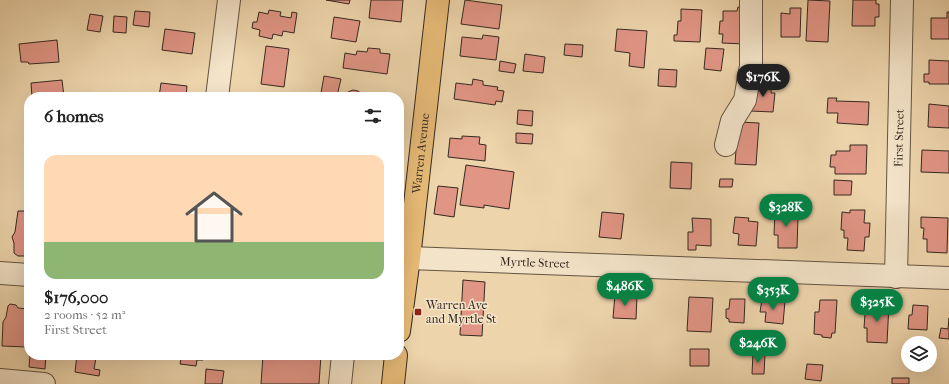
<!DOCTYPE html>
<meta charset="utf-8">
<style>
:root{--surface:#fff;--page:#f2f2f2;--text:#222;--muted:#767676;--line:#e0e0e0;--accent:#0b8043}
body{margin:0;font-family:"IM FELL French Canon",serif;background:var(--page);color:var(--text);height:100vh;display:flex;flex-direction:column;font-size:15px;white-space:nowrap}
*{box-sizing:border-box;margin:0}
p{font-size:13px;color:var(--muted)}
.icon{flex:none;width:22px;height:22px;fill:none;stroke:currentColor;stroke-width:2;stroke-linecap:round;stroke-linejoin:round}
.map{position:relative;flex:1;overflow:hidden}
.side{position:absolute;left:24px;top:92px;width:380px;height:268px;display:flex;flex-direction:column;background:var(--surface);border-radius:16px;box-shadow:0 4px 16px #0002}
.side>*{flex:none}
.controls{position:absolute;left:901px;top:336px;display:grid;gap:8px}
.controls a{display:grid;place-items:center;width:36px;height:36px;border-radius:50%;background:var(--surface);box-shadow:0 4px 16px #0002;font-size:20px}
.price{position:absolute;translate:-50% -34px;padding:0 9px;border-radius:14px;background:var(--accent);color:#fff;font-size:13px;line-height:26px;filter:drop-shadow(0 1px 2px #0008)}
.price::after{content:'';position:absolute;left:50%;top:24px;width:12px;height:9px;margin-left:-6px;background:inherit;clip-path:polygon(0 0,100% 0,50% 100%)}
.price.selected{background:#222;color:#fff}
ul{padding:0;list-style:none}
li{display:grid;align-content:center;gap:8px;height:212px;padding:0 20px}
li+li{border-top:1px solid var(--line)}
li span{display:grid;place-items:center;height:124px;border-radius:12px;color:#555}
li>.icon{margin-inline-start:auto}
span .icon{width:72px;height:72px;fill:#fffc;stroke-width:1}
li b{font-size:17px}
h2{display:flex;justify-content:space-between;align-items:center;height:48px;padding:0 20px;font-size:17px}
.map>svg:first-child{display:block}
.building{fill:#e19585;stroke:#35291f}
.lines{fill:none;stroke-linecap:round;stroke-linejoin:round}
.minor-casing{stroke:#635442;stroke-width:24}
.major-casing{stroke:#35291f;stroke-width:24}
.minor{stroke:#f3e3c8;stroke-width:22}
.major{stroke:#e6ba76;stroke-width:22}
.poi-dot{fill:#8f2418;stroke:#f3e3c8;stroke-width:1.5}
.labels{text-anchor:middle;stroke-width:3;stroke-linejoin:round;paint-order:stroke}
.street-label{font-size:12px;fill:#35291f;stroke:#f3e3c8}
.poi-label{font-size:12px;fill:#35291f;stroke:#f3e3c8;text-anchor:start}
</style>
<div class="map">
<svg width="949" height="384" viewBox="0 0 949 384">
<rect width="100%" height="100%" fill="#edd4ab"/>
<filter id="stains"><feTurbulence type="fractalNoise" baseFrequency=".005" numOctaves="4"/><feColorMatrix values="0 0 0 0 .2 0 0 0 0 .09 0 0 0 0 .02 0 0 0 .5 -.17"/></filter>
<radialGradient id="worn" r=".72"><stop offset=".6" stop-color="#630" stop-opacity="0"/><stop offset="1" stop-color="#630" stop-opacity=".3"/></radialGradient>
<!-- building -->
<path class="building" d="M326 0H350L349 4Z
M371 0H403L401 22 369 18Z
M465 0 502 5 499 29 461 24Z
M808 0 830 1 828 42 806 41Z
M853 0H876V4H879V17H875V26H852Z
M738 7H743L745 44 722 43 723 34H719L720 21H723V11H737Z
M790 8H801L800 37H781V13L790 14Z
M681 9 702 10 700 42 674 41V35H677L678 21H681Z
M269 10 281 12 280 16 291 18 292 12 297 13 294 33 283 31 282 36 273 34 272 39 259 36 260 30 252 28 253 22H257L259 12 268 14Z
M135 11 150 12 149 27 133 25Z
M947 12H949V39H931V18H947Z
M90 14 103 16 100 32 87 30Z
M114 16 127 17 126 33 113 32Z
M334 17 360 21 356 42 331 38Z
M165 29 195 33 192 54 162 50Z
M617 29 647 31 644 68 629 66 630 53 615 51Z
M483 35 499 37 496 60 460 56 462 37 482 39Z
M57 40 59 62 29 64 28 62H21L19 44Z
M565 44 583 45 582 57 564 55Z
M266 46 289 49 284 87 261 84Z
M368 48 380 49V53L390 54 387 74 343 68 345 53 356 55 357 51 367 52Z
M706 48 724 49 721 71 704 69Z
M525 54 545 57 543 73 523 71Z
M929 60 949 61V84H929V82H924V74H929Z
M500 61 516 64 514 73 499 71Z
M659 69 677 70 676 87 658 86Z
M324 76 341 79 337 96 321 93Z
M473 79 483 81V85L498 87 497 90 504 91 502 102 496 101 495 105 454 99 456 83 472 85Z
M62 80 64 97H32L31 83Z
M755 82 772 83 771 93H775L773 112 750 111Z
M161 83 187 86 186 97H159Z
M353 90 358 91 362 94 363 97H348V92Z
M828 98H837L836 101 869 102 868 125 837 123 838 113H827Z
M929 104 949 106V128L928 127Z
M518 110 533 111 532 126 517 124Z
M738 122 759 123 756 165 735 164Z
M516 133 533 134 532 144 516 143Z
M462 136 480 137 479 144 486 145 485 161 448 157 450 138 462 139Z
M850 145H867L866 174H835V167H830L831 155H836V151H850Z
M922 150 949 151V173L921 172Z
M671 162 692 163 691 189 670 188Z
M466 165 514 172 509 209 484 205V208L460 205Z
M720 179H733L732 187H719Z
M834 180 852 181 851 195H834Z
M438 186 458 188 454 217 434 214Z
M775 208H792V217H798L797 248H778V235H774Z
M850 210H865L864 223H870L869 237H865L864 251 847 250 848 238H844V230H841L842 212 850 213Z
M18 211H29V256H18L14 253V243L12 237 15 232Z
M602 212 624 214 621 239 599 237Z
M735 217 749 218 748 221 758 222 756 246 738 245 739 234 733 233Z
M921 217 948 218 947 253 927 252V239H923L924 228H921Z
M692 218 711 219V246L696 245V250H688V232H693Z
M463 280 485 282 482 336 460 335Z
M615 294 637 296 636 319 613 318Z
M689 297 713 298 711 332 687 331Z
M730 299H745L744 323 729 322V319L726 318V309H729Z
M762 299 785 301 783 324 765 322 766 312H760Z
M820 300H837L835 333H832L831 338 822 337V335L814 334 815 312H819Z
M869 303 889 304 887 343 867 342V328H864L865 314H869Z
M10 304 16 305 18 308 28 309 26 347 2 346 3 322 6 317 8 306Z
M913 305 928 306 927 330 908 329 909 315H912Z
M949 318V339L939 338 941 328 948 329Z
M690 349H709V366H690Z
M753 353 765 354 764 374H752Z
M30 355H46L45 369 29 367Z
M77 355 96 358 94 369 100 370 99 376 75 372Z
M173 355H203V360H197L196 366 180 364 181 359 173 358Z
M263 355H321L319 384H261Z
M807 364 823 365 821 381 805 379Z
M206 369 224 371 222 384H205Z
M892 378H909V384H892Z"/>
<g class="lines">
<defs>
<g id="minor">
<path d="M217 97 229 0"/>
<path d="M726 145 732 121 745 100 751 66V0"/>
<path id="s1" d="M409 258 949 278"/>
<path d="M0 273 29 275"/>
<path id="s2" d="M896 277 902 0"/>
<path d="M0 380 44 384"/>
<path d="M340 384 343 355"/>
</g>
<g id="major">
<path id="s3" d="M399 331 409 258 438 0"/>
<path d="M393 384 396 355"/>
</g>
</defs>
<!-- minor casing -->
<use href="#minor" class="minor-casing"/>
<!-- major casing -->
<use href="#major" class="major-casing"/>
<!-- minor -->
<use href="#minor" class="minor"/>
<!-- major -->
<use href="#major" class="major"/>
</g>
<!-- markers -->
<rect class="poi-dot" x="414" y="308" width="8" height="8" rx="2"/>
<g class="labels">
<!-- street labels -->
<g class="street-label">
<text dy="4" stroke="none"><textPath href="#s2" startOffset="139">First Street</textPath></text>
<text dy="4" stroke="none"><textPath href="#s3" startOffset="179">Warren Avenue</textPath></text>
<text dy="4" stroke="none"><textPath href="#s1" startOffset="126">Myrtle Street</textPath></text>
</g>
<!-- poi labels -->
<g class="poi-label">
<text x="426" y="309">Warren Ave<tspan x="426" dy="14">and Myrtle St</tspan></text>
</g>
</g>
<rect width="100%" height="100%" filter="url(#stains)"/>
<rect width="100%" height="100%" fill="url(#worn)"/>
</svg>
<div class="controls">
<a><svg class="icon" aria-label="layers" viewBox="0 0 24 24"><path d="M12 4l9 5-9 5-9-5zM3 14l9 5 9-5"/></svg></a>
</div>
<b class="price selected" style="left:763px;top:98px">$176K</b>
<b class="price" style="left:786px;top:228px">$328K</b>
<b class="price" style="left:625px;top:307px">$486K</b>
<b class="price" style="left:773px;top:311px">$353K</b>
<b class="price" style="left:877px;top:323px">$325K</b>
<b class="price" style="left:758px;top:364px">$246K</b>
<section class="side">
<h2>6 homes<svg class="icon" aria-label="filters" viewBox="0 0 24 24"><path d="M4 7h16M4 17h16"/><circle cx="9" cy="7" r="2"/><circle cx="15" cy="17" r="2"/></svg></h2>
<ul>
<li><span style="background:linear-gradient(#ffd9b3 70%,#8fb573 0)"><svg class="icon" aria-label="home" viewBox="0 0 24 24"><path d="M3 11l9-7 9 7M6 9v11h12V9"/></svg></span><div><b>$176,000</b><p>2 rooms · 52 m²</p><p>First Street</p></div></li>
</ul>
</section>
</div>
